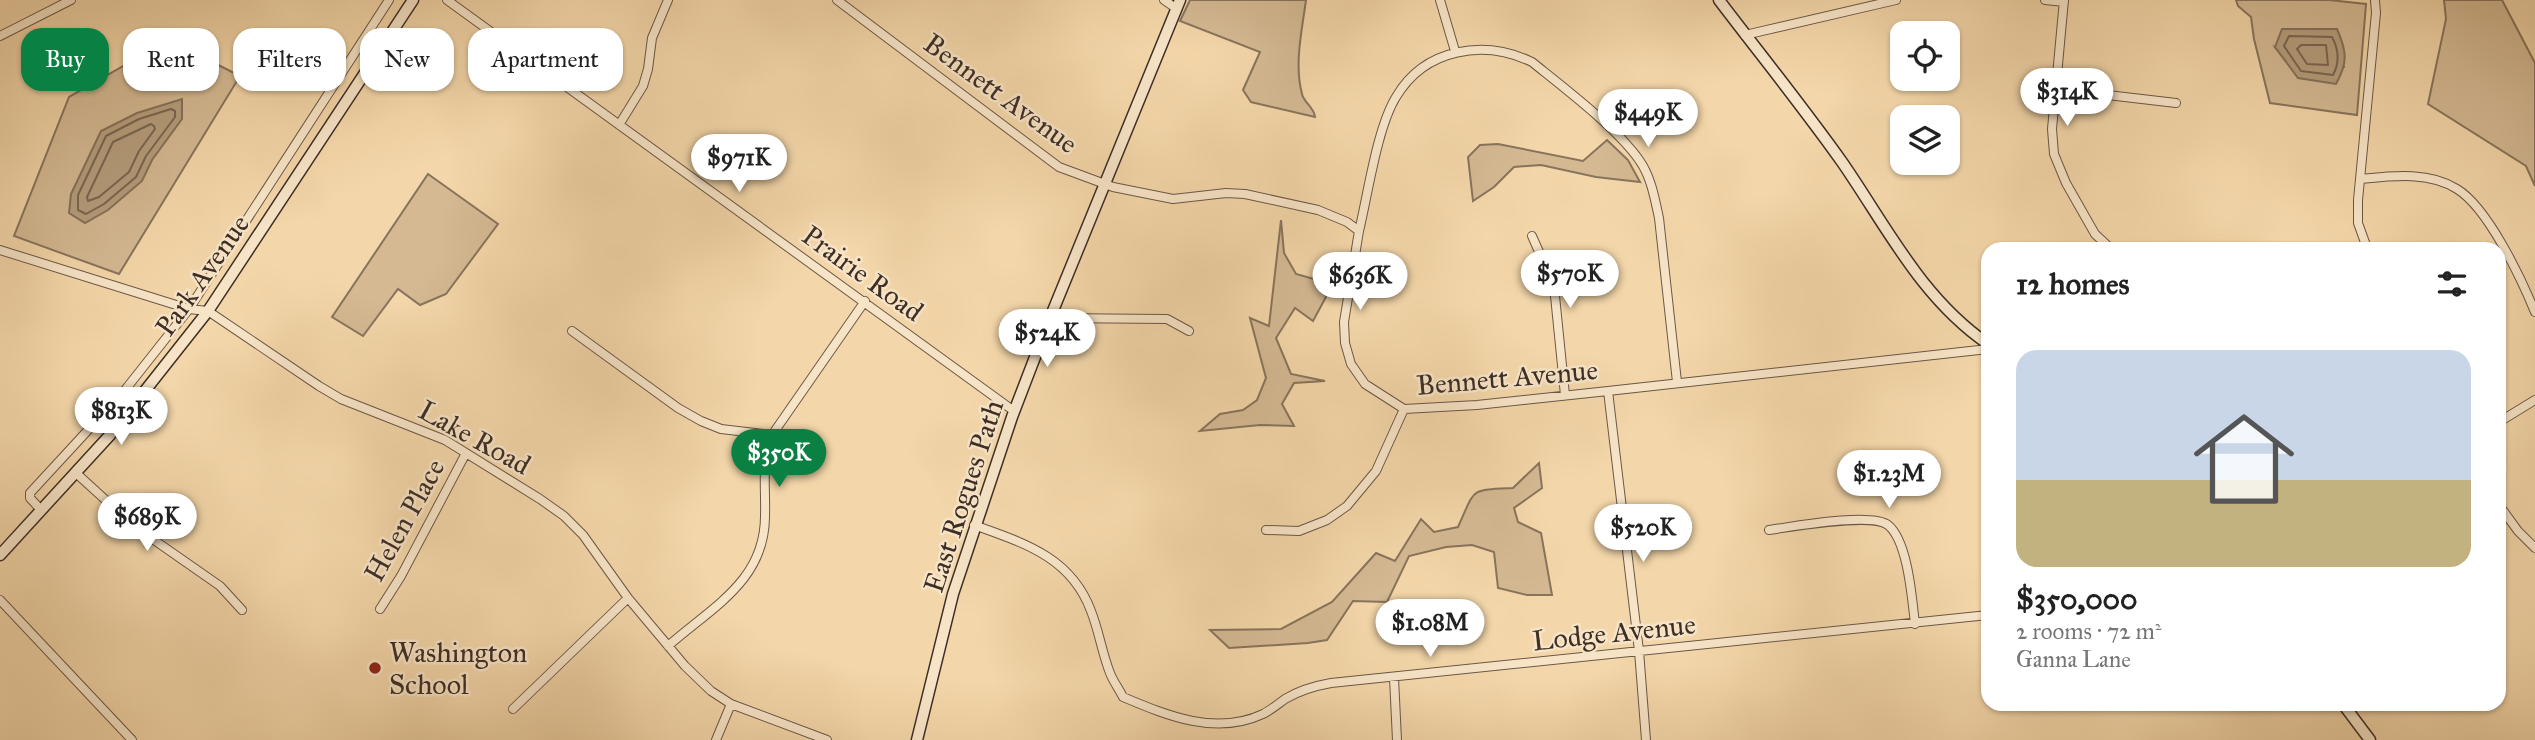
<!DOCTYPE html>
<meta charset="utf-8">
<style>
:root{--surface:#fff;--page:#f2f2f2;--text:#222;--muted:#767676;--accent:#0b8043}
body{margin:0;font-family:"IM FELL Great Primer",serif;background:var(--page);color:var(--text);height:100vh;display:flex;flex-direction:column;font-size:26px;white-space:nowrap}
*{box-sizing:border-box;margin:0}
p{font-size:23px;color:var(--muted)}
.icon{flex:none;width:38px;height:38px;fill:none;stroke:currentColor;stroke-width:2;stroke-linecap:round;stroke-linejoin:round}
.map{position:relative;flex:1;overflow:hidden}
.details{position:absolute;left:1981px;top:242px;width:525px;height:469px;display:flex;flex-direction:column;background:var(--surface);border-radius:21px;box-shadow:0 2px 5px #0004}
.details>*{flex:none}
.banner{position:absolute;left:21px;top:28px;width:665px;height:63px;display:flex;gap:14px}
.controls{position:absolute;left:1890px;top:21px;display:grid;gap:14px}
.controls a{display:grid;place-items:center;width:70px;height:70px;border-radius:14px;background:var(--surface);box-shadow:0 2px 5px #0004;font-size:35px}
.price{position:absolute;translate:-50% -60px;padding:0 16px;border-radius:24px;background:#fff;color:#222;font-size:23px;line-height:46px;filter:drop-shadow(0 2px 4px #0008)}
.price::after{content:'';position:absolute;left:50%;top:42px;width:21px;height:16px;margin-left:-10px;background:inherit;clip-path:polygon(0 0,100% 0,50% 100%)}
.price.selected{background:var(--accent);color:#fff}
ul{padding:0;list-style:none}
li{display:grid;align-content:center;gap:14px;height:371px;padding:0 35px}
li span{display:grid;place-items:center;height:217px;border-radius:21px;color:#555}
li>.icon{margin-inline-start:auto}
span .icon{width:126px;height:126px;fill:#fffc;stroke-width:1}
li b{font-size:30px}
h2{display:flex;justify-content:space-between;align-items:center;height:84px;padding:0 35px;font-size:30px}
.chip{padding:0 24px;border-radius:21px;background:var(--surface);box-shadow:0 2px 5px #0004;font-size:24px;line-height:63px}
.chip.selected{background:var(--accent);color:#fff}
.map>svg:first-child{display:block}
.green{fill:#d4b993;stroke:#88745c;stroke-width:2;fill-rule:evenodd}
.water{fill:#b59d7c;stroke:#85715a;stroke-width:2}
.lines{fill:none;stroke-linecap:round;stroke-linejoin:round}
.shore{stroke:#796651;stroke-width:2}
.street-casing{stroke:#6a5847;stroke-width:10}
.secondary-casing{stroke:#3d2e26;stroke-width:13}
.street{stroke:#f7e4c7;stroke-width:8}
.secondary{stroke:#f7e4c7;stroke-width:10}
.poi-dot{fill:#8f2418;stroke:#f7e4c7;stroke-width:2.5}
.labels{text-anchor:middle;stroke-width:5;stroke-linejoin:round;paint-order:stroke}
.street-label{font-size:28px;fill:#3d2e26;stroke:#f7e4c7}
.poi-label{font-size:28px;fill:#3d2e26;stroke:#f7e4c7;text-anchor:start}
</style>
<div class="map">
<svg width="2535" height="740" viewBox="0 0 2535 740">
<rect width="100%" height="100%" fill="#f3d6a9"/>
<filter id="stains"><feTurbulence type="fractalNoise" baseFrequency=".00286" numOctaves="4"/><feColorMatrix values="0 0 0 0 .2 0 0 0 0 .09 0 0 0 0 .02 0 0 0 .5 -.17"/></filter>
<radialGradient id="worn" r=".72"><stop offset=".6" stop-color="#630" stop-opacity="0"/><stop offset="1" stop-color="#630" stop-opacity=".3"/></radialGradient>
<!-- green -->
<path class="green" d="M1190 0H1306C1302 30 1294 64 1302 94 1304 103 1314 107 1315 117L1251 102 1243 90 1260 52 1180 21Z
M2236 0H2329L2366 4 2357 115 2270 103 2254 39 2251 17 2238 6ZM2275 47 2345 67 2283 57Z
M2444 0H2502L2535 63V186L2526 166 2428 104 2446 19Z
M169 40 240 76 119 274 14 236 69 97Z
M1607 140 1628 160 1640 182 1596 177 1541 165 1514 167 1494 187 1473 201 1468 157 1480 145 1498 144 1583 161Z
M428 174 498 224 446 294 420 305 398 289 363 336 332 317Z
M1281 220 1284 253 1296 274 1321 281 1326 297 1313 321 1295 308 1276 338 1291 374 1325 381 1294 383 1282 404 1294 426 1260 425 1200 431 1220 414 1243 410 1257 400 1266 378 1250 318 1269 326Z
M1539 463 1542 488 1514 508 1518 522 1541 533 1552 595H1527L1498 588 1494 552 1472 545 1446 547 1409 556 1387 602 1353 601 1327 640 1308 643 1229 648 1210 630 1281 629 1332 602 1376 553 1395 561 1421 519 1434 532 1458 527C1476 488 1468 490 1513 488Z"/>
<!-- water -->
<path class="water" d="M2282 29H2337C2347 52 2348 62 2336 84L2298 78 2275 47Z
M182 99V119L152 160 142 181 108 210 85 223 69 213 71 194 101 131 137 113Z"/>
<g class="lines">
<!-- shore -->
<path class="shore" d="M2289 36 2332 37C2339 50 2340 62 2333 75L2301 71 2284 46Z
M2301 45H2326L2328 65 2307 64 2297 49Z
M171 109 175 111V117L146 156 136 177 104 204 86 214 78 210V195L106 136 139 119Z
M151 124 154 126 155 129 139 151 129 172 99 197 88 201 87 197 113 142Z"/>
<defs>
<path id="street" d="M447 0 1014 411
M837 0 1059 167 1113 187 1173 199 1226 193 1245 194 1318 210 1347 222 1359 231 1344 322 1345 343 1351 364 1365 384 1404 409 1477 405 1608 391 1988 349
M1164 0 1177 9
M1440 0 1455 51
M2045 0 2064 2
M2064 0 2052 129 2054 154 2066 183 2095 234 2110 248
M1745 35 1896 0
M0 36 71 0
M2056 89 2176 103
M619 125 643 86 648 69 652 38 668 0
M2361 179C2391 176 2429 171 2457 189 2488 208 2521 278 2535 312
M1359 231C1368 194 1377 128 1396 97 1425 48 1484 39 1532 62 1563 87 1624 133 1643 166 1652 182 1655 200 1659 218L1677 382
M1532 236 1544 263 1555 296 1565 395
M2367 248 2358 223V200L2376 13 2375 0
M0 250 189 309 208 311 319 386 341 399 445 440 540 499 564 516 583 535 628 598 685 666 711 691 731 704 827 740
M1050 318 1167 319 1189 331
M572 331 678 408 701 421 721 429 772 435
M1608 391 1639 651 1646 740
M2499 422 2535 400
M76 473 134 526 220 586 242 610
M2499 505 2518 531 2535 548
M41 510 30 498V493L125 390 189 309 389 0
M974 525C1024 543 1071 557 1091 611 1099 631 1102 653 1110 673 1113 681 1119 689 1123 697 1168 716 1216 736 1263 714 1271 710 1278 704 1285 699 1300 690 1314 686 1331 683L1988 615
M1266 530 1299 531 1327 520 1347 506 1376 471 1404 409
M1769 530C1791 527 1871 512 1888 525 1908 541 1912 599 1915 624
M0 600 132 740
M380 609 401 576 466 453
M668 646C712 607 765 581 765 516 766 488 761 462 772 435L865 301
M1394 678 1397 740
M513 709 628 598
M2348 711 2359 704
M716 740 731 704"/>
<path id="secondary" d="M1719 0C1760 54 1803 107 1842 162 1887 227 1921 298 1988 344
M0 555 110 435 208 311 413 0
M2343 704 2370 740
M917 740 953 594 1012 417 1050 318 1180 0"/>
</defs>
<!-- street casing -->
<use href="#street" class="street-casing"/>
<!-- secondary casing -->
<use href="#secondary" class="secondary-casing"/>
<!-- street -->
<use href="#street" class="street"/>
<!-- secondary -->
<use href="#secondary" class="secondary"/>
</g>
<!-- markers -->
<circle class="poi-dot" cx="375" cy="668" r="7"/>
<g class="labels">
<!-- street labels -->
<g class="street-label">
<text transform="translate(1001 93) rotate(36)" y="10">Bennett Avenue</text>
<text transform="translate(863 273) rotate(36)" y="10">Prairie Road</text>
<text transform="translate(202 275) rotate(-55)" y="10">Park Avenue</text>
<text transform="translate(1507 377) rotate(-5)" y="10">Bennett Avenue</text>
<text transform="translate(475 437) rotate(29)" y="10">Lake Road</text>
<text transform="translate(963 496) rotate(-72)" y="10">East Rogues Path</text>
<text transform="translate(404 520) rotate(-61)" y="10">Helen Place</text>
<text transform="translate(1614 632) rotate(-6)" y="10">Lodge Avenue</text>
</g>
<!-- poi labels -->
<g class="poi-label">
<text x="389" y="662">Washington<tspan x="389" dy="32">School</tspan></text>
</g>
</g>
<rect width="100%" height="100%" filter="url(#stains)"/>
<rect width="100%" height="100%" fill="url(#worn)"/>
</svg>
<div class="controls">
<a><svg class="icon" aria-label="locate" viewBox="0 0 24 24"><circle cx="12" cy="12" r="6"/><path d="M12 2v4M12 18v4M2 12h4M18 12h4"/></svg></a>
<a><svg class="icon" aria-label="layers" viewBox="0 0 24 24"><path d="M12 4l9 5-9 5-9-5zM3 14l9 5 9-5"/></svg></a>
</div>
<b class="price" style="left:2067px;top:128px">$314K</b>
<b class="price" style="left:1648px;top:149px">$449K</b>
<b class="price" style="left:739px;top:194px">$971K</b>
<b class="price" style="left:1570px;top:310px">$570K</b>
<b class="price" style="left:1360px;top:312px">$636K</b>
<b class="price" style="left:1047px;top:369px">$524K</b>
<b class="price" style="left:121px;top:447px">$813K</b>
<b class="price selected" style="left:779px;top:489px">$350K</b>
<b class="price" style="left:1889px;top:510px">$1.23M</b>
<b class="price" style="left:147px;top:553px">$689K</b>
<b class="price" style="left:1643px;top:564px">$520K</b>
<b class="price" style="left:1430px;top:659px">$1.08M</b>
<div class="banner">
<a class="chip selected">Buy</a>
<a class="chip">Rent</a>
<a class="chip">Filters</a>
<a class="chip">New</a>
<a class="chip">Apartment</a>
</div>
<section class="details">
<h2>12 homes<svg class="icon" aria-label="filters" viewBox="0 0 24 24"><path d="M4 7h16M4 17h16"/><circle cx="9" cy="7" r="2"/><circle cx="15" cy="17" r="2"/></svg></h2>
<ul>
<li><span style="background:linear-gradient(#c9d6e8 60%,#c2b280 0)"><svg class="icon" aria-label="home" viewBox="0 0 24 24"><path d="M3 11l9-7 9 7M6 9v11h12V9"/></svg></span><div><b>$350,000</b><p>2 rooms · 72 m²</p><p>Ganna Lane</p></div></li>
</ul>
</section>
</div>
